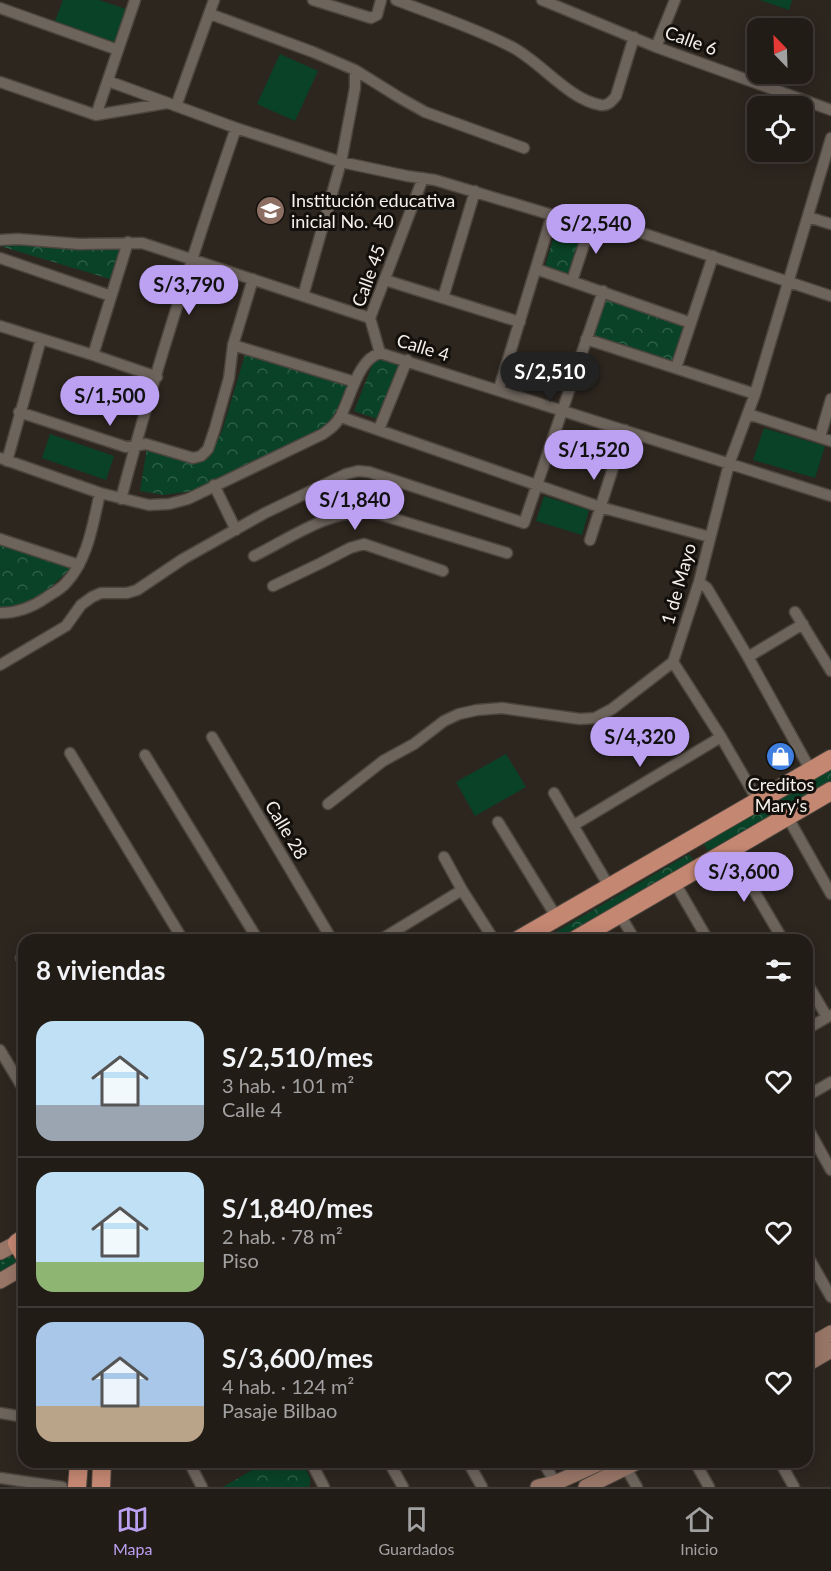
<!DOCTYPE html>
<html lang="es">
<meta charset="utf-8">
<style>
:root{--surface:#221c17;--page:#2a2520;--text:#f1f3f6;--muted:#a2a1a1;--line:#3f3a36;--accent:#bca0f2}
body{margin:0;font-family:Lato,sans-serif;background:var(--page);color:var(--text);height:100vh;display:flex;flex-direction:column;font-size:22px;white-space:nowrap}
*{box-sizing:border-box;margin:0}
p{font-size:20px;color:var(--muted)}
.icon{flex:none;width:33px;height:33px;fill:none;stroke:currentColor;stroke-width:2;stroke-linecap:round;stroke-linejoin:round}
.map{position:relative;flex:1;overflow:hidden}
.details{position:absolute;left:18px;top:934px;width:795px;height:534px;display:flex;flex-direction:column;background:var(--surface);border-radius:18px;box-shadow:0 3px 15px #0003,0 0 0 2px var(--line)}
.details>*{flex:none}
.needle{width:39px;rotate:337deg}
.tools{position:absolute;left:747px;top:18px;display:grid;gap:12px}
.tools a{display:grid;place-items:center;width:66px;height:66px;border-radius:12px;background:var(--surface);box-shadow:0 3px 15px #0003,0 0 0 2px var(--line);font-size:30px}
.price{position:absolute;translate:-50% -51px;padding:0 14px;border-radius:21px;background:var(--accent);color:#111;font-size:20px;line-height:39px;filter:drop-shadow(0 2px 3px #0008)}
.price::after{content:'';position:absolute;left:50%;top:36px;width:18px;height:14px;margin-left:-9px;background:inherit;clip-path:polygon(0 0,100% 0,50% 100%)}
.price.current{background:#222;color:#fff}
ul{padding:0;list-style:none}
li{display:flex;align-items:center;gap:18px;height:150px;padding:0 18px}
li+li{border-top:2px solid var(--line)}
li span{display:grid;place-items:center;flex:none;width:168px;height:120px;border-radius:18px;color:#555}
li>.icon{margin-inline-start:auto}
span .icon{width:72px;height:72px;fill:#fffc;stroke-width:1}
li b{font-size:26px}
h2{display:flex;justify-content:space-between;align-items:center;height:72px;padding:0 18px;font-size:26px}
.menu{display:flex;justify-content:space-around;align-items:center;height:84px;border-top:2px solid var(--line);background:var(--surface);font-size:16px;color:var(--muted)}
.menu a{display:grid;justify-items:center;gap:3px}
.menu .current{color:var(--accent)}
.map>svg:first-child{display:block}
.grass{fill:url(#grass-dots)}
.park{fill:url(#park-crowns)}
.garden{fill:#094226}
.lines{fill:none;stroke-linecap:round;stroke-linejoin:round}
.street-casing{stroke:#4c453e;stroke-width:13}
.secondary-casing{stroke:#4c453e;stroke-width:17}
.primary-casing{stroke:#4c453e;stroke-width:20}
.street{stroke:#6d645c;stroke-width:10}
.secondary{stroke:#987667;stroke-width:15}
.primary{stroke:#c48772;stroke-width:18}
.labels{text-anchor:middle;stroke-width:6;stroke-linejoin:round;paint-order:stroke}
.street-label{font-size:18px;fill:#f6f0eb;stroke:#13100c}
.poi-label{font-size:18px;fill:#f6f0eb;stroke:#13100c;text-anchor:start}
</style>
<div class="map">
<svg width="831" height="1487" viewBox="0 0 831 1487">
<defs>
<pattern id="grass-dots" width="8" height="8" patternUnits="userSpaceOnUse" patternTransform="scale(1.5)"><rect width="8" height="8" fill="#094226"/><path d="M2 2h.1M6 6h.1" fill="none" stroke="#2d5e46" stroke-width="1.8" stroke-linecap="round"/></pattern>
<pattern id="park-crowns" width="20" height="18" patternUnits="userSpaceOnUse" patternTransform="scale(1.5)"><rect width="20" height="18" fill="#094226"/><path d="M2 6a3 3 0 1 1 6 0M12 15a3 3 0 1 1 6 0" fill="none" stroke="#2d5e46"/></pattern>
</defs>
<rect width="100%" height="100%" fill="#2d261f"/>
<!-- grass -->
<path class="grass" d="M9 1256 14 1257 16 1262 14 1266 0 1274V1259Z"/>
<!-- park -->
<path class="park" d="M559 220 586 225 570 277 545 266Z
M132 242 120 282 0 246V243Z
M604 296 686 324 674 363 591 336Z
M245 355 348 386 334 421 297 443 193 491 164 495 140 491 147 448H154L199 463 209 458 222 431Z
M383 357 403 363 380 420 354 411 374 361Z
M0 542 73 566 50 588 30 603 0 609Z
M831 769V783L710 855 704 844Z
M689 854 695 863 567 940H542Z
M264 1463H301C306 1470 313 1478 309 1487H223Z"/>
<!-- garden -->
<path class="garden" d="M63 0H99L126 9 116 43 55 21Z
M760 0H792L789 10Z
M280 54 318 71 295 121 257 104Z
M764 428 825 446 815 478 753 460Z
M50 434 114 456 106 480 42 458Z
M544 496 589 510 582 535 536 521Z
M506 754 526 787 475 816 456 782Z"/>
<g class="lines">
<defs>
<path id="street" d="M313 0 371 18 377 15 381 0
M396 0C435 15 475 28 512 47 541 62 569 100 601 105 608 106 612 101 616 96L634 37
M542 0 656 47 831 110
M0 8 118 50
M210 14 313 52 355 70 400 98 425 112 524 148
M656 47 675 0
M108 81 236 128 341 162 407 176 435 180 552 215 606 221 831 296
M0 82 96 115 167 103
M176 106 214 0
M96 115 135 0
M808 217 831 224
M0 240 18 239 79 244 142 243 370 318
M0 258 111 296
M536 269 691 323
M385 280 520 322
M572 281 592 220
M303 296 341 162 355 88V70
M443 298 475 191
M0 326 93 355 157 377
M586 339 755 394
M233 345 355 382
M380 353 831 496
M380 353 370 318 423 178
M93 355 128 242
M676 368 713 256
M499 389 552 215
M19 412 126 447 146 444 193 458 201 456 208 449 215 428 229 378 233 345 253 279
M748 414 831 441
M341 417 600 507 710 537
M379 429 407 360
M820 437 831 399
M0 458 100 493 149 505 169 504 188 499 323 434C330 429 336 425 340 417 351 398 357 360 380 353
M7 461 41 339
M214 485 236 530
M121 499C154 373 194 250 236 128
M0 539 79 565
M590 540 625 430
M254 556C291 538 332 507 375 513L507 553
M699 582 707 588 748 657 811 771
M273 586 321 563 350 548 364 544 443 571
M795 612 831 671
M0 613C18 613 33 607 47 597 53 593 61 589 66 583 88 560 93 523 100 493
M748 657 803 624
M673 662 721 737 758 801
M0 665 66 626 81 605 92 597 101 593H127L137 590 183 559 265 513 346 474 358 471 369 472 524 523 603 291
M212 737 332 940
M70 753 183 940
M145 755 258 940
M554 793 610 888
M328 804 383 761 414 744 444 721 459 714 477 710 502 708 580 719 595 718 612 709 673 662 699 582 729 464 755 394 831 138
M787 816 831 894
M498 822 557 918
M574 825 721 737
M730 850 783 940
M444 857 462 890 494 940
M675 883 708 940
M620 915 635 940
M380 940 462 890
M21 958 24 963
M807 983 827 1017
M807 1029 831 1015
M0 1050 24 1090
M807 1096 831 1082
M807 1127 831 1170
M807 1255 831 1297
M0 1413 24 1417
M189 1462 202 1487
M311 1462 324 1487
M389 1462 403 1487
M468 1462 482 1487
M543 1462 558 1487
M695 1462 709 1487
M780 1462 794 1487
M626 1468 637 1487
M0 1478 62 1487"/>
<path id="secondary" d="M0 1252 17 1243
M0 1281 24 1267
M807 1347 831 1333
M807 1364 831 1350
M538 1487 555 1483 602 1462
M586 1487 637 1462"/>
<path id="primary" d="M518 940 831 759
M575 940 831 791
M24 1238 17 1243 24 1255
M77 1487 79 1462
M101 1487 102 1462"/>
</defs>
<!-- street casing -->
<use href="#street" class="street-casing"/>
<!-- secondary casing -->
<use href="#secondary" class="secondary-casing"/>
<!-- primary casing -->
<use href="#primary" class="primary-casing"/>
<!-- street -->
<use href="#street" class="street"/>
<!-- secondary -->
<use href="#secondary" class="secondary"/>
<!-- primary -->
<use href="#primary" class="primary"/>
</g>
<!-- icons -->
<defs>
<symbol id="school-disc" viewBox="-11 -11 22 22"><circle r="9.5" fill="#8d6e63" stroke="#13100c"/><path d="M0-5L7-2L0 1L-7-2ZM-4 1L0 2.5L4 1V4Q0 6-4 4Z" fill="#fff"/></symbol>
<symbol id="shop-disc" viewBox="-11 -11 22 22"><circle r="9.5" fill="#3f7fe0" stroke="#13100c"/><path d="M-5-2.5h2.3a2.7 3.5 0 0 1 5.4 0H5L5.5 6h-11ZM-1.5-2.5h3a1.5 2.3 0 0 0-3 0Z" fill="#fff"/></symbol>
</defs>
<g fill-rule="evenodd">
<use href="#school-disc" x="254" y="194" width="33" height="33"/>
<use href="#shop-disc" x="764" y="740" width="33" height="33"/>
</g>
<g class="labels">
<!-- street labels -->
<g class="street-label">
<text transform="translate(691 41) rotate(20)" y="6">Calle 6</text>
<text transform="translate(369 276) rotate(-70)" y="6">Calle 45</text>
<text transform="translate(423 348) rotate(17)" y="6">Calle 4</text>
<text transform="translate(679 584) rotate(-74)" y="6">1 de Mayo</text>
<text transform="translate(286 830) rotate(59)" y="6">Calle 28</text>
</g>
<!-- poi labels -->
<g class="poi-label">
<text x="291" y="207">Institución educativa<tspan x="291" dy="21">inicial No. 40</tspan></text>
<text x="781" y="791" text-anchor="middle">Creditos<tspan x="781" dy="21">Mary's</tspan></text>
</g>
</g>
</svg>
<div class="tools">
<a><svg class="needle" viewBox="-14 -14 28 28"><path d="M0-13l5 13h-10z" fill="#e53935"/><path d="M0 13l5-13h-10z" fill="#a2a1a1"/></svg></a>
<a><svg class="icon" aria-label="locate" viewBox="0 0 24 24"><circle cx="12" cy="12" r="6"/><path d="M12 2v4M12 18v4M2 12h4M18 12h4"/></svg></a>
</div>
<b class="price" style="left:596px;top:255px">S/2,540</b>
<b class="price" style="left:189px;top:316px">S/3,790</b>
<b class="price current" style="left:550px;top:403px">S/2,510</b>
<b class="price" style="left:110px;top:427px">S/1,500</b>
<b class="price" style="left:594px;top:481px">S/1,520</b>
<b class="price" style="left:355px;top:531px">S/1,840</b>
<b class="price" style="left:640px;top:768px">S/4,320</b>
<b class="price" style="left:744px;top:903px">S/3,600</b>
<section class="details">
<h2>8 viviendas<svg class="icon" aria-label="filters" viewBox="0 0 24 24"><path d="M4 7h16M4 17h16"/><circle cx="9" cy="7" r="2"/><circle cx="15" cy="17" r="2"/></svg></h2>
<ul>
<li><span style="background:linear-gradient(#bfe0f5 70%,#9aa5b1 0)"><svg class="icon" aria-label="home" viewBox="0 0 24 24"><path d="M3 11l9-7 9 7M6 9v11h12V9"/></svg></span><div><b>S/2,510/mes</b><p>3 hab. · 101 m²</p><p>Calle 4</p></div><svg class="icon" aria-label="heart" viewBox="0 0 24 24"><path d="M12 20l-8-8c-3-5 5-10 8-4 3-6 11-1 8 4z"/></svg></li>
<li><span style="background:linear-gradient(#bfe0f5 75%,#8fb573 0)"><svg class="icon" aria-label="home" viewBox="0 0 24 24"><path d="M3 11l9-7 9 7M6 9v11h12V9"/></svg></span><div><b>S/1,840/mes</b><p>2 hab. · 78 m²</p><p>Piso</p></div><svg class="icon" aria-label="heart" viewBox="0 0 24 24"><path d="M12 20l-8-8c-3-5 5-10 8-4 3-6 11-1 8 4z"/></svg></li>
<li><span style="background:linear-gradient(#a9c7e8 70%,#b9a48a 0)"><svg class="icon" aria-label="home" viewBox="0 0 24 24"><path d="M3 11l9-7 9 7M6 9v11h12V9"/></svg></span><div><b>S/3,600/mes</b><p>4 hab. · 124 m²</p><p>Pasaje Bilbao</p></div><svg class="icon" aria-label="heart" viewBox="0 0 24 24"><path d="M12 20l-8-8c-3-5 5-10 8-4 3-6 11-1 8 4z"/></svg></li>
</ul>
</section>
</div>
<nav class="menu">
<a class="current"><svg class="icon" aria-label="map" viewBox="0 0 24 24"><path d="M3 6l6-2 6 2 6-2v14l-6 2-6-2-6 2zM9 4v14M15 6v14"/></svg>Mapa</a>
<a><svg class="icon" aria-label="saved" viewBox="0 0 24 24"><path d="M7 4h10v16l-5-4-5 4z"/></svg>Guardados</a>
<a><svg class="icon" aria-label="home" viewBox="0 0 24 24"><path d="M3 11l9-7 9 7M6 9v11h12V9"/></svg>Inicio</a>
</nav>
